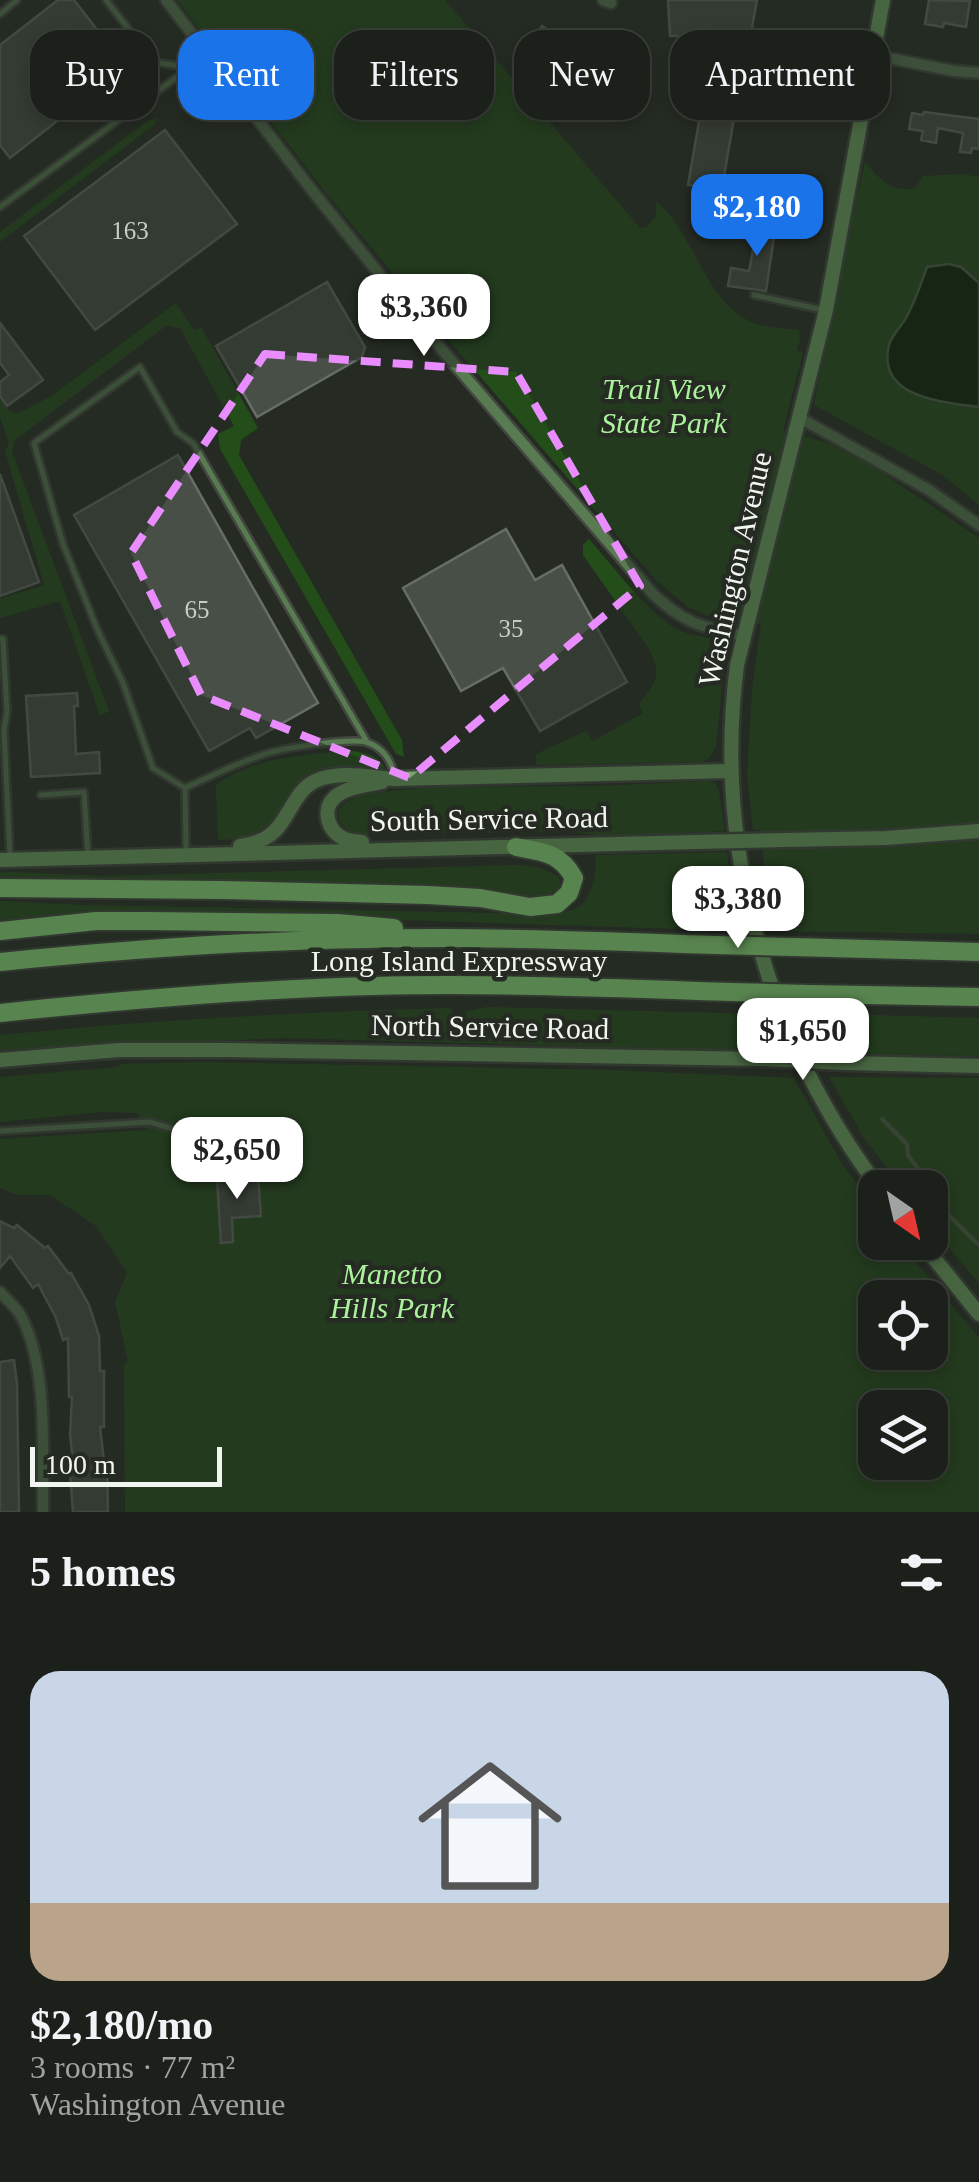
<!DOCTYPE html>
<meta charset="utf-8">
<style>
:root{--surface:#1c201a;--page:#252823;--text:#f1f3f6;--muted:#a0a3a2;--line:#3a3e39;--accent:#1a73e8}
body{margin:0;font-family:"Times New Roman",serif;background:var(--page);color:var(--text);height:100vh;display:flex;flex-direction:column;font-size:38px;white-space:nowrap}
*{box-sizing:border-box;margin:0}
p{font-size:32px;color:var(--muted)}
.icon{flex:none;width:55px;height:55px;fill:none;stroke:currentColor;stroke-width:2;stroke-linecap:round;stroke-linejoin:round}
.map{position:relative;height:1512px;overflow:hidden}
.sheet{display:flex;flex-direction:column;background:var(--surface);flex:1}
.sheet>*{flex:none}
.top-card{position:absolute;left:30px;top:30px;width:920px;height:90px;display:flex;gap:20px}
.needle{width:65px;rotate:146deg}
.tools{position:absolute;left:858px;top:1170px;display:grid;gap:20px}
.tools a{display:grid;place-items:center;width:90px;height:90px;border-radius:20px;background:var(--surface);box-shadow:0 5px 15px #0003,0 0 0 2px var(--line);font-size:50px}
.scale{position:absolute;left:30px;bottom:25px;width:192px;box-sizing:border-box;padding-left:10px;border:5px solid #f1f6f0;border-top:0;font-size:28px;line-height:35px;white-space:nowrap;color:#f1f6f0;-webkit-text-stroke:8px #252b23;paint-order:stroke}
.price{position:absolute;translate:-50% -85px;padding:0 22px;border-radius:20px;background:#fff;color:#222;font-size:32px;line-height:65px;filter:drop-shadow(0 2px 5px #0008)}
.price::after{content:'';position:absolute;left:50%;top:60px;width:30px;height:22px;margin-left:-15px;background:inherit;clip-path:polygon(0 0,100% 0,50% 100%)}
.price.active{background:var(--accent);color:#fff}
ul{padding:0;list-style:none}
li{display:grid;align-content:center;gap:20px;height:530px;padding:0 30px}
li+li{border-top:2px solid var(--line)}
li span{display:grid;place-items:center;height:310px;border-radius:30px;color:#555}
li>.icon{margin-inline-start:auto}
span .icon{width:180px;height:180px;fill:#fffc;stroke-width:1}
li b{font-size:42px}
h2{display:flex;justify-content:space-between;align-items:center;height:120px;padding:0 30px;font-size:42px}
.chip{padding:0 35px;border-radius:30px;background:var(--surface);box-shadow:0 5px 15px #0003,0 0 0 2px var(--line);font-size:35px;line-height:90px}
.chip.active{background:var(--accent);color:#fff}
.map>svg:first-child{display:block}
.green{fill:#234d19;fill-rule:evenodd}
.water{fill:#082103;stroke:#4e614a;stroke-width:2.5}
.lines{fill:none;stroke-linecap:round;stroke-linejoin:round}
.stream{stroke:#4e614a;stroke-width:4}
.building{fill:#484f46;stroke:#666e65;stroke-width:2.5}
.service-casing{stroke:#424740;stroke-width:10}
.minor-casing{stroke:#424740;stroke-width:15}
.secondary-casing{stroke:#424740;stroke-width:19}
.motorway-casing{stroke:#424740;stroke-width:22}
.service{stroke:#597b52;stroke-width:5}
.minor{stroke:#597b52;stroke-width:10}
.secondary{stroke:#73aa67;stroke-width:14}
.motorway{stroke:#98ef85;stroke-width:18}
.secondary-bridge-casing{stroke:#424740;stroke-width:19;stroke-linecap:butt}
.motorway-bridge-casing{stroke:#424740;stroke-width:22;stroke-linecap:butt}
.secondary-bridge{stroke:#73aa67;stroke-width:14}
.motorway-bridge{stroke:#98ef85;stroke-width:18}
.marked{fill:none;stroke:#e98dfe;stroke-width:8;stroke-dasharray:20 12;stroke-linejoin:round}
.labels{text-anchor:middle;stroke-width:9;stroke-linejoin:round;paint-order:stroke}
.number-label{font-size:25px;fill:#c7ccc6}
.park-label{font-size:30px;font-style:italic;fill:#abf29c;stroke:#252b23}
.street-label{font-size:30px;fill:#f1f6f0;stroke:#252b23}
</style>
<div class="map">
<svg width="979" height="1512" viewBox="0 0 979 1512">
<rect width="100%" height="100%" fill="#252b23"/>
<!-- green -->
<path class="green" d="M177 0H445L640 228 647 227 656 216V201C696 235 702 299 753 323 761 327 789 329 799 330L800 340 797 350 803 353 783 430 830 444 872 466 979 538V934L776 931 765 875 760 830 753 829 747 776 752 690 761 624 705 615 688 607 656 580 446 337 325 192Z
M157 118 155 124 0 242V232L146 122Z
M865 162C879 179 892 193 915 188L923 176 964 174 979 177V283L961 267 916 296 905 319 889 343 888 369 895 383 942 402 979 407V505L944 476 814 405 844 252Z
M176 303 194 330 201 327 258 428 241 440 239 455 402 740 404 757 396 754 220 449 218 434 234 426 180 328 167 325 14 441 12 452 109 711 100 716 60 601 0 618V599L44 585 5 451 9 444 0 417V399L8 410 17 414 53 395Z
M589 539C614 567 642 606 673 627 694 641 716 629 725 656L716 747 709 758 702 762 536 765V754L586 731 593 741 643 713 639 704C656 681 663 678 649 649L583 555V545Z
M346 750C362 752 378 754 385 770L311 775C300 781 295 787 290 799 272 836 258 839 218 840L216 789V785C254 757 301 756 346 750Z
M707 781 715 783 719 791 725 831 609 837 575 832 356 834C345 829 339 824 338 811L343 804 360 794 431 787 597 786Z
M727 852 731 884 742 931 187 913 0 924V901L82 905 554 914C561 912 572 911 578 907 593 898 597 871 595 855Z
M479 866C505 866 540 860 560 879 560 893 555 898 542 902L0 883V872H11L103 876Z
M487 1007 768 1014 781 1052 284 1038 0 1050V1035C150 1020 300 1012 451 1008L454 1014Z
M836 1014 979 1018V1056L818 1053 801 1015Z
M202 1062 609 1070 794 1078 842 1164 875 1209V1242L900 1243 979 1338V1512H125L124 1365 128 1361 115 1302 127 1273 96 1226 50 1195H17L0 1188V1139L147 1130 138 1113 101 1112 0 1122V1077L119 1067 120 1064ZM875 1298H930V1352H875ZM875 1408H930V1462H875Z
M829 1077 979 1078V1283L930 1225V1188L902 1187 864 1138Z"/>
<!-- water -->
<path class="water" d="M949 264 961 267 979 283V407C943 402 876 398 889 345 891 336 901 327 906 318 915 302 921 284 927 267Z"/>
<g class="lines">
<!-- stream -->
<path class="stream" d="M882 1119 907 1144 908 1155 922 1174 926 1188
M930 1197 979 1245"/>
</g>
<!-- building -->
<path class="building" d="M58 0H74L126 67 10 158 0 145V45Z
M668 0H757L751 33 745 35 741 60 746 63 741 87 727 84 724 105 736 107 723 182 710 180 708 188 688 185 706 81 692 79 694 66 682 56 678 36H670Z
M929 0 970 1 966 27 944 23 943 27 925 24Z
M542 26 573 45 560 69 529 51Z
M633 54 637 95 600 98 598 61 622 59V55Z
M924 112 979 119V149L972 148 971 153 960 152 963 133 938 128 936 143 921 140 923 131 909 129 912 113 923 115Z
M165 130 237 224 95 330 24 236Z
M751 221 778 225 776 237H774L766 291 728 286 731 268 749 271 756 235 750 233Z
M327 282 365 347 362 357 257 417 216 346Z
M0 323 43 380 7 406 0 396V382L9 375 0 363Z
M178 455 318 703 256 738 250 728 209 751 74 515Z
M0 474 39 582 0 596Z
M506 529 535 580 562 565 627 682 540 731 503 668 461 691 403 588Z
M77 693 78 706H74L76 754 99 752 100 773 31 777 26 696Z
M258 1175 261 1216 232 1218 233 1242 221 1243 217 1178Z
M0 1221 14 1228 17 1225 45 1248 48 1246 69 1274 71 1273 89 1305 99 1336 100 1371H104V1427H100L104 1461 107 1460 108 1512H73L70 1474V1461H73L70 1435 72 1397H69L68 1338 63 1340 56 1318 38 1284 33 1288 10 1256 0 1268Z
M14 1360 17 1383 19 1512H0V1362Z"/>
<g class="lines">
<defs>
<path id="service" d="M106 0 152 59 159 63 188 67
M0 14 17 0
M0 207 207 55
M754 295 823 310
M0 639H3L7 712 4 730 10 856
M185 788 153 768 123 683 98 631 63 544 34 443 140 367 177 432 193 443 367 742
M41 795 84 792 88 856
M186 851 185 788C211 776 237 763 265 754 282 748 349 738 366 742 382 747 392 760 394 776
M0 1131 150 1122 176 1130 199 1149 216 1154 270 1153"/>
<path id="minor" d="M166 0 311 189 413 316 653 594C685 624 702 627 743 636
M603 0 611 3
M873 55 954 71 979 73
M800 418 929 490 979 525
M0 1292C7 1300 16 1307 21 1316 49 1370 42 1452 43 1512"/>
<path id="secondary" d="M784 840 886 838 979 831
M362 842C356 841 350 841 345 839 329 833 321 811 334 798 345 787 367 785 382 782
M240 846C251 844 261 842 270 835 289 821 293 792 315 781 339 770 369 777 394 779L730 771
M0 860 696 842
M0 1060 119 1050H229L762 1059
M846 1063 979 1066
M879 1188C768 1041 713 847 737 665L826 310 883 0
M921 1242 979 1314"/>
<path id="motorway" d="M0 888 222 890 428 895 480 898 530 907 557 904 569 893 574 878C560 852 542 852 516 847
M0 931 96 921H147L337 923 394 928
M793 947 979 952
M0 962C121 950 243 941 365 939 482 936 599 941 716 945
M808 994 979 997
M0 1013C124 1000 248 989 373 986 492 983 612 988 731 992"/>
</defs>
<!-- service casing -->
<use href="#service" class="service-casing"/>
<!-- minor casing -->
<use href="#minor" class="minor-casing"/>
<!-- secondary casing -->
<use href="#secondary" class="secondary-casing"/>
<!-- motorway casing -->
<use href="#motorway" class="motorway-casing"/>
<!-- service -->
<use href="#service" class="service"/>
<!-- minor -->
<use href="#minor" class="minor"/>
<!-- secondary -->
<use href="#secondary" class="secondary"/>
<!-- motorway -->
<use href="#motorway" class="motorway"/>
<defs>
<path id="secondary-bridge" d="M696 842 784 840
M762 1059 846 1063"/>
<path id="motorway-bridge" d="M716 945 793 947
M731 992 808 994"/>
</defs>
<!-- secondary-bridge casing -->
<use href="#secondary-bridge" class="secondary-bridge-casing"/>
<!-- motorway-bridge casing -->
<use href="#motorway-bridge" class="motorway-bridge-casing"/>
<!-- secondary-bridge -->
<use href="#secondary-bridge" class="secondary-bridge"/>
<!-- motorway-bridge -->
<use href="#motorway-bridge" class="motorway-bridge"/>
</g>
<!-- marked area -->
<path d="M0 0H979V1512H0ZM265 354 516 372 640 586 410 778 201 695 131 553Z" fill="#252b23" fill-opacity=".55" fill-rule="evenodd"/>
<path class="marked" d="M265 354 516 372 640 586 410 778 201 695 131 553Z"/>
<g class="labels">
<!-- number labels -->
<g class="number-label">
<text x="130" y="239">163</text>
<text x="197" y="618">65</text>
<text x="511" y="637">35</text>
</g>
<!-- park labels -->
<g class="park-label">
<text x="664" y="399">Trail View<tspan x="664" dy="34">State Park</tspan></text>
<text x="392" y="1284">Manetto<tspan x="392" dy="34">Hills Park</tspan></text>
</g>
<!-- street labels -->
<g class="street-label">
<text transform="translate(735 569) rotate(-77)" y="10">Washington Avenue</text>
<text transform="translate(489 819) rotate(-1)" y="10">South Service Road</text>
<text x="459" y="971">Long Island Expressway</text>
<text transform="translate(490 1027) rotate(1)" y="10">North Service Road</text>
</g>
</g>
</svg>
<div class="tools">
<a><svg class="needle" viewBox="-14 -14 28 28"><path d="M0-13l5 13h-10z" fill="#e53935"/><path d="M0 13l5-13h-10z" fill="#a0a3a2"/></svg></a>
<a><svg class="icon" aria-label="locate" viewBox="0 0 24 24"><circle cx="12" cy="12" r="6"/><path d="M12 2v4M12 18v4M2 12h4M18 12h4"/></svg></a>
<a><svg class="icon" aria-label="layers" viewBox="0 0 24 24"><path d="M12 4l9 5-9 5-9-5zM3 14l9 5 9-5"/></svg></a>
</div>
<div class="scale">100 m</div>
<b class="price active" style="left:757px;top:259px">$2,180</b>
<b class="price" style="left:424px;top:359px">$3,360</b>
<b class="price" style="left:738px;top:951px">$3,380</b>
<b class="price" style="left:803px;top:1083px">$1,650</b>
<b class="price" style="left:237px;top:1202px">$2,650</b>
<div class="top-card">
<a class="chip">Buy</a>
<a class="chip active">Rent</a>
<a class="chip">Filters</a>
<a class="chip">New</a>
<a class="chip">Apartment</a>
</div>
</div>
<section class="sheet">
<h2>5 homes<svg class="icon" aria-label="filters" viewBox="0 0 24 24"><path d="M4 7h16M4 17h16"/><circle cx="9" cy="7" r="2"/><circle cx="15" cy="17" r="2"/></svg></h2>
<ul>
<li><span style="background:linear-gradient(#c9d6e8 75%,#b9a48a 0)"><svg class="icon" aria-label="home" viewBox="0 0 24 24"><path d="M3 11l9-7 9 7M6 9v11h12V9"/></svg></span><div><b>$2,180/mo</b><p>3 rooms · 77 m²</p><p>Washington Avenue</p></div></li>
</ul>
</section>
